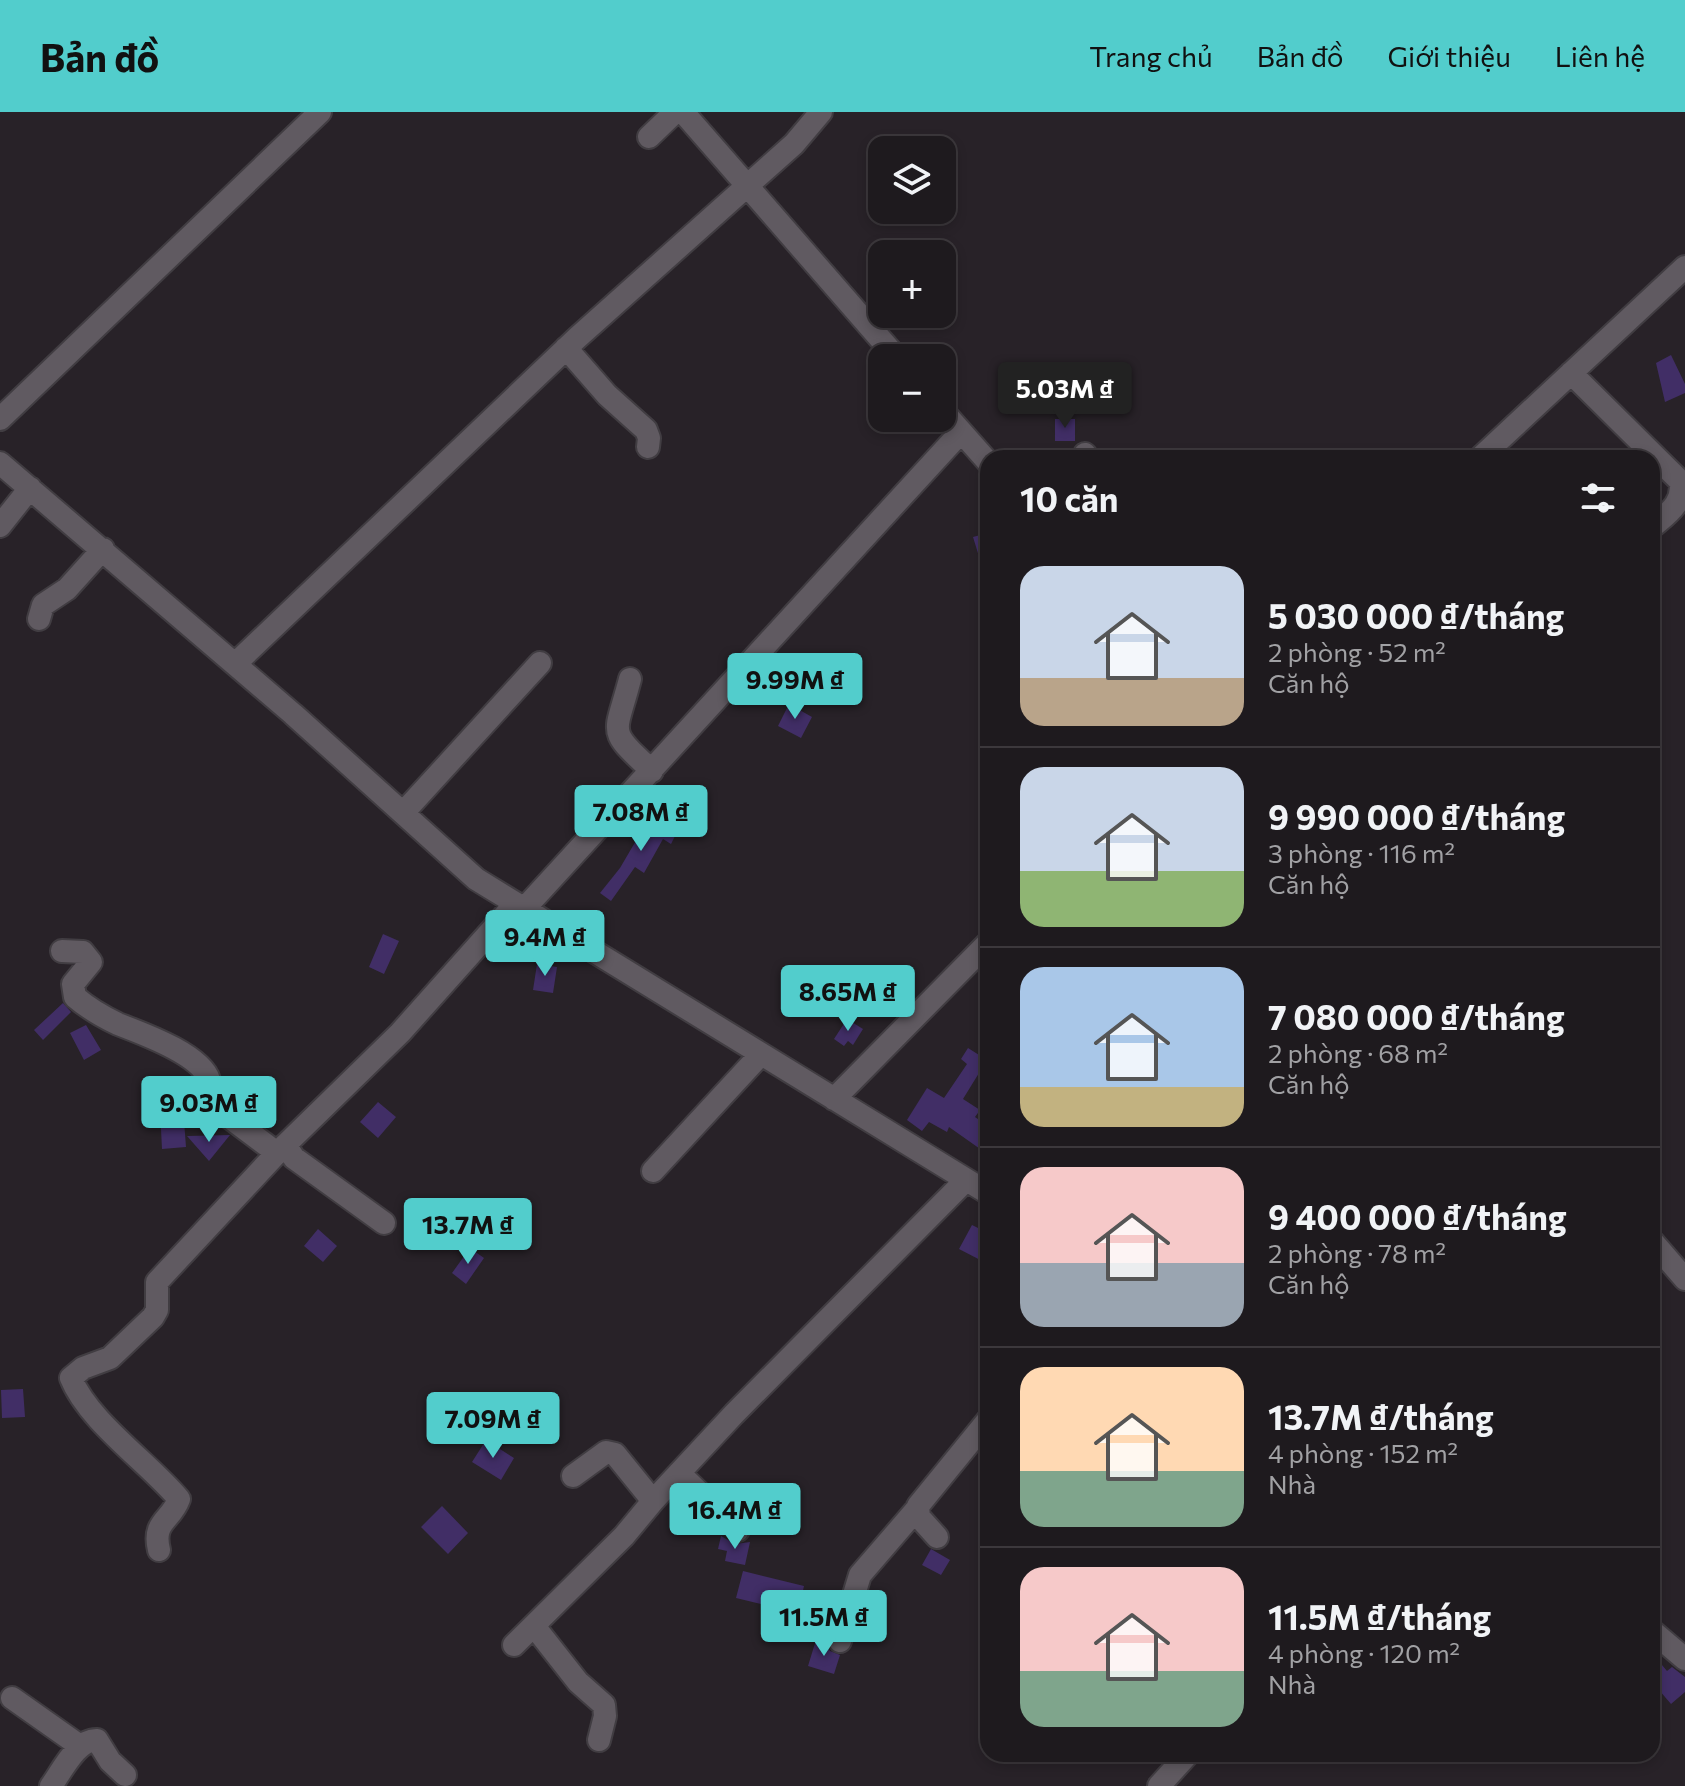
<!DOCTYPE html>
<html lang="vi">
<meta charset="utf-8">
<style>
:root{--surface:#1e1a1e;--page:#262327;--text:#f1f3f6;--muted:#a1a1a4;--line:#3c383c;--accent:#52cdcc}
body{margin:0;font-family:Commissioner,sans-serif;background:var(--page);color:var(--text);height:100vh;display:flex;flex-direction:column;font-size:30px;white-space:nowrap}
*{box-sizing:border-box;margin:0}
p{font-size:26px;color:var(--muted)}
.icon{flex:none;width:44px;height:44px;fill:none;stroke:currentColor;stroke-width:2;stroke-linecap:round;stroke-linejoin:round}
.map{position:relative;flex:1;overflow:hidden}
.panel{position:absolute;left:980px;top:338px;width:680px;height:1312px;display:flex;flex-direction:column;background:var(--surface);border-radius:24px;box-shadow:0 4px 12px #0003,0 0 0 2px var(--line)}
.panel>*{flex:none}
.fabs{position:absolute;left:868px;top:24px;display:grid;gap:16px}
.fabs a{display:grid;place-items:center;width:88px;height:88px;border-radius:16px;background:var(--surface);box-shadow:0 4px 12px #0003,0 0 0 2px var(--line);font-size:40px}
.price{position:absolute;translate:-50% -68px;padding:0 18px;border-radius:8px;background:var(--accent);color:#111;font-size:26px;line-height:52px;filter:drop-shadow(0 2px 4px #0008)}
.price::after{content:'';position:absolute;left:50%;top:48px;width:24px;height:18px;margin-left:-12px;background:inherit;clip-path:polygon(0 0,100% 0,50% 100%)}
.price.active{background:#222;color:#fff}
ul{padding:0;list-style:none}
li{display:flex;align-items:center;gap:24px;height:200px;padding:0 40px}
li+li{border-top:2px solid var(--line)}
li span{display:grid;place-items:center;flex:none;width:224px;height:160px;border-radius:24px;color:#555}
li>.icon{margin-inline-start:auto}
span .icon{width:96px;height:96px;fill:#fffc;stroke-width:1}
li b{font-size:34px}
h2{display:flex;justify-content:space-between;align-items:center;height:96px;padding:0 40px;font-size:34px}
header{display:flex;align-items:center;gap:48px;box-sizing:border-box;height:112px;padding:0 40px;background:var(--accent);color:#111}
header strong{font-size:38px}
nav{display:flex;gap:44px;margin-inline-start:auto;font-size:28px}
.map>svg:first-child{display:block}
.building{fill:#412e66}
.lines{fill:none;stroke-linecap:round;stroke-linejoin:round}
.minor-casing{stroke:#413d42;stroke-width:26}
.minor{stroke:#605a61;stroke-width:22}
</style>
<header>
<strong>Bản đồ</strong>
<nav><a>Trang chủ</a><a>Bản đồ</a><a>Giới thiệu</a><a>Liên hệ</a></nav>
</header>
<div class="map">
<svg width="1685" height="1674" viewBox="0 0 1685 1674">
<rect width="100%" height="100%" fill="#282228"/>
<!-- building -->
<path class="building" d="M1671 243 1685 272V281L1665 290 1656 251Z
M1055 307H1075V329H1055Z
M988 421V464H985L973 425Z
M789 592 812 605 801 626 778 614Z
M651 703 678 718 671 732 663 727 644 761 635 755 611 789 600 781 620 756Z
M383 822 399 829 384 862 369 855Z
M537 852 557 855 553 881 533 878Z
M63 891 71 900 43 928 34 918Z
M847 907 863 917 853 933 848 929 844 934 834 927Z
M86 913 101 938 84 948 70 921Z
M968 936 987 948 963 987 980 998 975 1005 988 1014V1031L983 1039 949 1015 947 1020 929 1010 922 1019 907 1008 927 976 944 986 967 952 961 947Z
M378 990 396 1005 378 1026 360 1010Z
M183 995 186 1035 162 1037 160 997Z
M230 1023 209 1049 187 1024Z
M972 1113 988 1121V1152L959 1137Z
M318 1117 337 1134 323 1150 304 1134Z
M470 1136 484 1146 466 1172 452 1161Z
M23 1277 25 1305 2 1306 1 1278Z
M486 1328 514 1346 501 1368 472 1350Z
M442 1394 468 1421 448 1442 421 1415Z
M721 1424 735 1432 750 1430 745 1453 725 1449 727 1439 718 1437Z
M931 1437 950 1448 941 1463 922 1453Z
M743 1459 804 1474 798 1501 736 1486Z
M816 1528 826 1532 830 1539 840 1543 834 1562 808 1554Z
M1652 1541 1667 1559 1672 1555 1685 1565V1580L1671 1592 1659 1578 1652 1584Z"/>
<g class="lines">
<defs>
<path id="minor" d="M683 0 897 246
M649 25 675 0
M566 236 607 283 646 318 649 326 648 335
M1571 261 1680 369C1685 391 1667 402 1652 415
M942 298 988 350
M0 307 320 0
M1085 342 1088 346
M1480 346 1685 155
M0 351 293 602 476 767 988 1081
M0 414 30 376
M39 507 43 493 67 477 103 437
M235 552 577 226 794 32 821 0
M630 567C615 625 606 616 652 659
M403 701 540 551
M524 797 961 320
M62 839 83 840 91 850 73 872 75 885C88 896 103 905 118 912 141 921 201 942 209 968 211 976 210 985 213 993L277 1041
M834 987 988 831
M285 1033 294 1046 384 1111
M653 1059 761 942
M1652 1129 1685 1167
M679 1361 738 1418
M573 1364 606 1340 615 1342 653 1389
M937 1425 919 1405 918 1394 988 1308
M159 1438C152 1409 171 1409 179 1387 149 1351 88 1309 71 1266L83 1256 110 1246 153 1205 157 1198V1170L277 1041 400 921 515 792
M534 1514 578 1570 604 1593 605 1604 599 1628
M1652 1519 1685 1547
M840 1529 860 1463 916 1398
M514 1533 624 1424 653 1389 734 1302 966 1068
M12 1586 80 1634
M51 1674C62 1659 77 1627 97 1628L110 1649 125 1663
M1159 1674 1188 1642"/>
</defs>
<!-- minor casing -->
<use href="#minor" class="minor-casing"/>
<!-- minor -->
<use href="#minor" class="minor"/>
</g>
</svg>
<div class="fabs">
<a><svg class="icon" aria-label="layers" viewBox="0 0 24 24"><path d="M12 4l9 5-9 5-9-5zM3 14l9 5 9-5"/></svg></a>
<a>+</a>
<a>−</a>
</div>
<b class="price active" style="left:1065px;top:318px">5.03M ₫</b>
<b class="price" style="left:795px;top:609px">9.99M ₫</b>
<b class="price" style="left:641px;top:741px">7.08M ₫</b>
<b class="price" style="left:545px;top:866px">9.4M ₫</b>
<b class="price" style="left:848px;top:921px">8.65M ₫</b>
<b class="price" style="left:209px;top:1032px">9.03M ₫</b>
<b class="price" style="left:468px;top:1154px">13.7M ₫</b>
<b class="price" style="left:493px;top:1348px">7.09M ₫</b>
<b class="price" style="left:735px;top:1439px">16.4M ₫</b>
<b class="price" style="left:824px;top:1546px">11.5M ₫</b>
<section class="panel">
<h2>10 căn<svg class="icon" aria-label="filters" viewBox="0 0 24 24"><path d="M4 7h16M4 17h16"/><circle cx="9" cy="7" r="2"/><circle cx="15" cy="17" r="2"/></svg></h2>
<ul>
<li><span style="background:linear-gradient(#c9d6e8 70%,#b9a48a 0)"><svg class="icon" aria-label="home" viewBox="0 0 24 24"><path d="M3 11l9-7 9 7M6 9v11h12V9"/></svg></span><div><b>5 030 000 ₫/tháng</b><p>2 phòng · 52 m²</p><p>Căn hộ</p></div></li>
<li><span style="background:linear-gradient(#c9d6e8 65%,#8fb573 0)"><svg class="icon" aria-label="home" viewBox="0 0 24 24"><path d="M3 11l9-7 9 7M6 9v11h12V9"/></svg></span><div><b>9 990 000 ₫/tháng</b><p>3 phòng · 116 m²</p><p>Căn hộ</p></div></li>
<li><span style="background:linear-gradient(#a9c7e8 75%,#c2b280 0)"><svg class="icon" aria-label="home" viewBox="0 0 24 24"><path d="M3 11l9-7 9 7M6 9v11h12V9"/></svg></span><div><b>7 080 000 ₫/tháng</b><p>2 phòng · 68 m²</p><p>Căn hộ</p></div></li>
<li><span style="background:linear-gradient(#f6c9c9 60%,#9aa5b1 0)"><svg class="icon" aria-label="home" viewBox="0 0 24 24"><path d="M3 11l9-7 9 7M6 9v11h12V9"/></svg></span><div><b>9 400 000 ₫/tháng</b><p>2 phòng · 78 m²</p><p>Căn hộ</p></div></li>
<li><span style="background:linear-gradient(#ffd9b3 65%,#7fa58c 0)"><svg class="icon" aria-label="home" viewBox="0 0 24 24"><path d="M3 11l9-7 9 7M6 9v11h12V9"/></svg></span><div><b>13.7M ₫/tháng</b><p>4 phòng · 152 m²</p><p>Nhà</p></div></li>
<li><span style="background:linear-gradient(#f6c9c9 65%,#7fa58c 0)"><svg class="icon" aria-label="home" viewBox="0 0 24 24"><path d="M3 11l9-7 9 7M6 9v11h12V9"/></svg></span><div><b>11.5M ₫/tháng</b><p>4 phòng · 120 m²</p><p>Nhà</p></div></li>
</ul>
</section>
</div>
